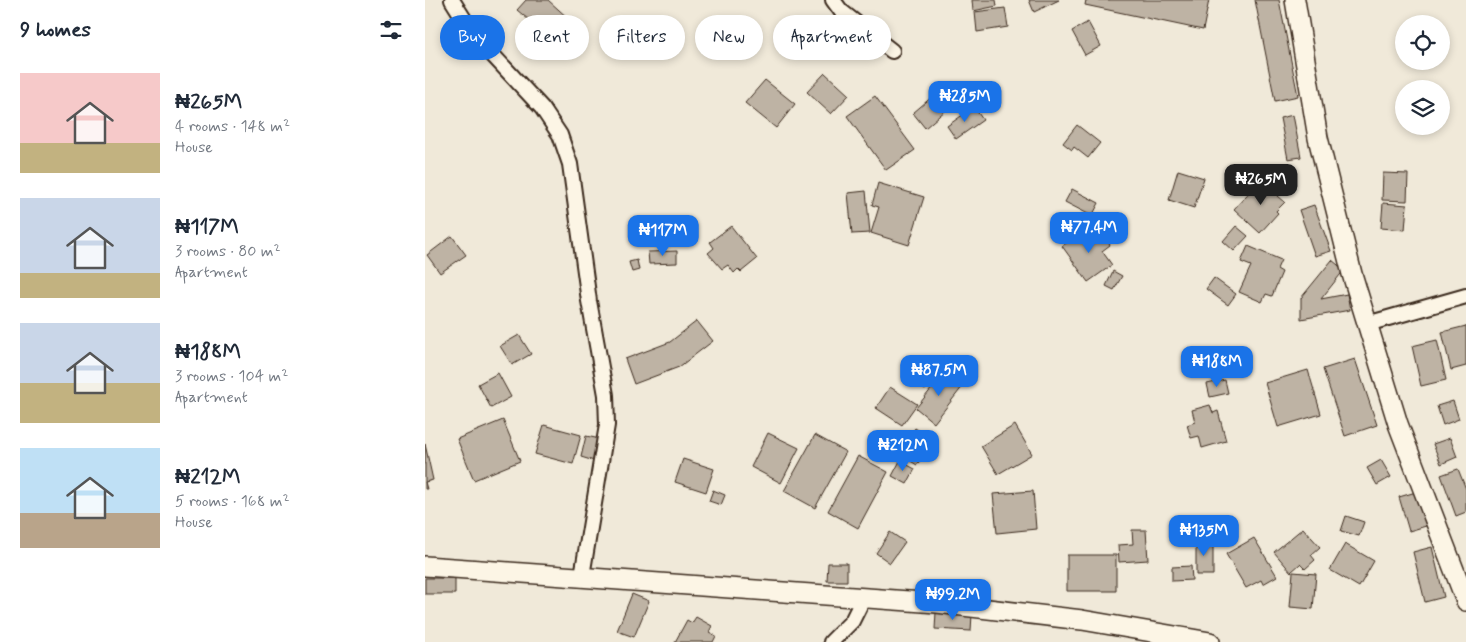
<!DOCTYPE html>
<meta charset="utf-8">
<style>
:root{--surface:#fff;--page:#f2f2f3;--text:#1f2937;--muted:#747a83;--accent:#1a73e8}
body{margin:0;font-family:Mynerve,sans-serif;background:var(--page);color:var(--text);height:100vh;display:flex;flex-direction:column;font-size:19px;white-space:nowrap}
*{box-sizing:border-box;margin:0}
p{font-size:16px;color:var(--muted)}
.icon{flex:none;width:28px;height:28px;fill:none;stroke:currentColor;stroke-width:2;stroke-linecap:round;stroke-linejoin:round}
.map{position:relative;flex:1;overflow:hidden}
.side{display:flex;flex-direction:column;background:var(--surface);width:425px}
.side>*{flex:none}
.hud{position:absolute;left:15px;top:15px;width:475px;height:45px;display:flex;gap:10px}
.tools{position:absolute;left:970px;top:15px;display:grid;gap:10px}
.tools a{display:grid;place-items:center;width:55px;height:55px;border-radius:50%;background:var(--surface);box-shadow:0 2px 8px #0003;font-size:25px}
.price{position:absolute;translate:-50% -42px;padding:0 11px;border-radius:10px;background:var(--accent);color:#fff;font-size:16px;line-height:32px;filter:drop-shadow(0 1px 2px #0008)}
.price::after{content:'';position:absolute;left:50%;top:30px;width:15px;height:11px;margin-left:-8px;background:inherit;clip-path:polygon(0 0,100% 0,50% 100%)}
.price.active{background:#222;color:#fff}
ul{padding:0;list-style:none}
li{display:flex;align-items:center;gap:15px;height:125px;padding:0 20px}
li span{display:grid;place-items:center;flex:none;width:140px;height:100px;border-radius:0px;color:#555}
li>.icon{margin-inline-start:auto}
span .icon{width:60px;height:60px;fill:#fffc;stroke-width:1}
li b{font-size:21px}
h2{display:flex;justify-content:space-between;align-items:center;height:60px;padding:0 20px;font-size:21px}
.chip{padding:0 18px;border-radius:22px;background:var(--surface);box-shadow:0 2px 8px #0003;font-size:18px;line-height:45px}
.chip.active{background:var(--accent);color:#fff}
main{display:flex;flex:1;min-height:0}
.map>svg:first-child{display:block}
.building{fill:#beb3a4;stroke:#3b2a1e}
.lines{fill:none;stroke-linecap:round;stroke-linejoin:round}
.street-casing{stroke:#3b2a1e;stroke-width:18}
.secondary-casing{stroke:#3b2a1e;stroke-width:22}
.street{stroke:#fcf5e5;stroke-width:14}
.secondary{stroke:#fcf5e5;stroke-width:19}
</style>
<main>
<section class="side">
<h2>9 homes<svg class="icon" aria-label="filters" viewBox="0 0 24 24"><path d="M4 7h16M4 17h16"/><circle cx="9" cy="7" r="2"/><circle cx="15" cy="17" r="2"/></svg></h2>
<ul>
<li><span style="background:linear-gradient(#f6c9c9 70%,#c2b280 0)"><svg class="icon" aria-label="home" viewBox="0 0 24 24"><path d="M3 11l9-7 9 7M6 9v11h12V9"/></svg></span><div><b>₦265M</b><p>4 rooms · 148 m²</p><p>House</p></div></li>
<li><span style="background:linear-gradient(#c9d6e8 75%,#c2b280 0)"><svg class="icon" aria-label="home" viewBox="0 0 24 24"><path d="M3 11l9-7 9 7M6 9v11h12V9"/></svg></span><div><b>₦117M</b><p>3 rooms · 80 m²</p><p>Apartment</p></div></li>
<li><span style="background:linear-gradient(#c9d6e8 60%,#c2b280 0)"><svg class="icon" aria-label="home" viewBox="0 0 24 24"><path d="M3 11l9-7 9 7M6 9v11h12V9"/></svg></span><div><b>₦188M</b><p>3 rooms · 104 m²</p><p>Apartment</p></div></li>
<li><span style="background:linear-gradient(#bfe0f5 65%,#b9a48a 0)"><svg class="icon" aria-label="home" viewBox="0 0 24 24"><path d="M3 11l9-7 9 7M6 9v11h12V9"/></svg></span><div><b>₦212M</b><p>5 rooms · 168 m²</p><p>House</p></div></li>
</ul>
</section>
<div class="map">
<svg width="1041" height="642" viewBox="0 0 1041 642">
<rect width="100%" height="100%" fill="#f0e9d9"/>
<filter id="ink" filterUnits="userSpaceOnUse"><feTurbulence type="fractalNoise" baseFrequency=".02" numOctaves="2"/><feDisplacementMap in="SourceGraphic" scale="10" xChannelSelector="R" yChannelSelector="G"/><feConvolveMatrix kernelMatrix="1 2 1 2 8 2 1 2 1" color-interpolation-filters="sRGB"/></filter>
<g filter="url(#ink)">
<!-- building -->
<path class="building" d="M101 0H123L144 19 126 40 119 34 110 43 95 30 104 20 92 10Z
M547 0H571L572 6 548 11Z
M604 0H634L609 12Z
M661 0H784L778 30 660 5Z
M830 0H854L873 96 850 101Z
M580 8 583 27 552 32 550 12Z
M663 22 676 46 660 55 647 31Z
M400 73 424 95 406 114 382 92Z
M340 80 370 104 351 128 320 103Z
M515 90 528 104 500 128 488 113Z
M450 96 490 150 461 170 422 116Z
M549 107 558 120 531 139 522 126Z
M868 115 876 157 863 159 855 118Z
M652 125 675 143 663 158 649 147 647 150 638 143Z
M753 170 779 178 769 208 744 200Z
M958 173 983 174 982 201 957 200Z
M846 181 857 192 853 196 860 202 851 211 853 213 835 233 809 209 831 185 837 191Z
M453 183 499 197 484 245 446 233 454 207 447 205Z
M647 189 674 203 667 216 640 202Z
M441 191 445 233 427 234 423 193Z
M958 203 982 205 980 230 956 228Z
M889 205 906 251 890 256 874 210Z
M306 226 332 259 316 272 313 269 309 273 303 265 297 269 283 253 289 248 285 242Z
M811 226 823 236 809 251 798 241Z
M661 229 668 239 677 233 685 245 677 251 687 265 663 282 637 246Z
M27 236 41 255 15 273 2 255Z
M823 246 856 260 852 269 857 272 847 296 841 294 837 302 814 292 826 266 816 262Z
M252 251V263L224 264 223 252Z
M212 260 214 270 207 272 204 262Z
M907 260 919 270 896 299 922 294 925 310 876 319V298Z
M688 271 697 276 689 290 681 286Z
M789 278 811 294 803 305 781 289Z
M272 321 288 341 254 367 209 384 200 359 245 342Z
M1041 326V366L1026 370 1017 332Z
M94 335 106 354 87 365 75 346Z
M1012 340 1021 380 996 386 987 346Z
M930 359 952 425 920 436 898 369Z
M504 364 515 373 500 390 489 381Z
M883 370 896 414 853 427 840 383Z
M520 372 538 386 509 423 491 408Z
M73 373 86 397 66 408 53 384Z
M800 380 803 393 785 397 782 384Z
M465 387 492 404 477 425 451 408Z
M1028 401 1034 419 1018 425 1012 406Z
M785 405 788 413 793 411 801 441 777 448 774 436 766 438 762 425 770 422 767 410Z
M78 420 95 461 49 480 32 439Z
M119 425 156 435 148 464 110 454Z
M590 425 607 454 573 474 556 446Z
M490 428 508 440 492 465 474 454Z
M343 433 374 448 356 483 326 467Z
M390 435 421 452 390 508 359 491Z
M161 436 175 439 169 461 156 457Z
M1025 438 1032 457 1016 464 1008 444Z
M0 444 8 480 0 482 2 489H0Z
M433 456 463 472 433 528 403 511Z
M258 459 289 469 281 492 250 482Z
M956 460 966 477 952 485 942 468Z
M475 461 490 469 482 484 467 476Z
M1033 469 1041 489V512L1031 516 1016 475Z
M288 490 300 495 296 505 284 501Z
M608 491 611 529 572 533 568 494Z
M991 492 1001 526 984 531 974 497Z
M921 516 939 522 934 536 916 531Z
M878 528 895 547 886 555 890 560 880 569 875 564 866 572 849 552Z
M707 530H721L723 560 694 562 693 545 708 544Z
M465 532 480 542 465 563 451 553Z
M829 538 852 576 838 584 836 580 821 588 801 554Z
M771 539H788V575H771Z
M920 544 949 561 934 587 905 570Z
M1007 547 1019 597 1000 602 988 552Z
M642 555H691V591H642Z
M403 563H422V581H402Z
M766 566 767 580 747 581V567Z
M868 572 891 574 888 609 865 607Z
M0 578H30V594H0Z
M207 594 224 601 209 637 192 631Z
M511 612 547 614 546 631 510 629Z
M271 617 287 626 284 632 291 636 288 642H250L262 620 267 623Z"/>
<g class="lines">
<defs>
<path id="street" d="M27 0 49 35 117 108 135 135 145 164 164 301 181 395 182 425 157 576
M408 0 416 11 467 51
M942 324 1041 296
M406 642 427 621 439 597"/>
<path id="secondary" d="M870 0 893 138 927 274 973 424 1041 601
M0 566 512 603 657 620 785 642"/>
</defs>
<!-- street casing -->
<use href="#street" class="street-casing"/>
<!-- secondary casing -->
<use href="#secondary" class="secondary-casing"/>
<!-- street -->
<use href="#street" class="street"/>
<!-- secondary -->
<use href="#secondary" class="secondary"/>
</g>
</g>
</svg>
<div class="tools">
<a><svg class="icon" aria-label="locate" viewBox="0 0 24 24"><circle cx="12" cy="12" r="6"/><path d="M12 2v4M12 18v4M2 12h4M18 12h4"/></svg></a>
<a><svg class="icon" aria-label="layers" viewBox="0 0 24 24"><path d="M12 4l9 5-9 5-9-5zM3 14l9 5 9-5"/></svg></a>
</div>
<b class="price" style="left:540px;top:123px">₦285M</b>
<b class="price active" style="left:836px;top:206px">₦265M</b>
<b class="price" style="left:664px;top:254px">₦77.4M</b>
<b class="price" style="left:238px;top:257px">₦117M</b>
<b class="price" style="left:792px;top:388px">₦188M</b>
<b class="price" style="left:514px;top:397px">₦87.5M</b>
<b class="price" style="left:478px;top:472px">₦212M</b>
<b class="price" style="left:779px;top:557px">₦135M</b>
<b class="price" style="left:528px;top:621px">₦99.2M</b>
<div class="hud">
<a class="chip active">Buy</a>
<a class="chip">Rent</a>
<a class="chip">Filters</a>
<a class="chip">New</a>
<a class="chip">Apartment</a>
</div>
</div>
</main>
